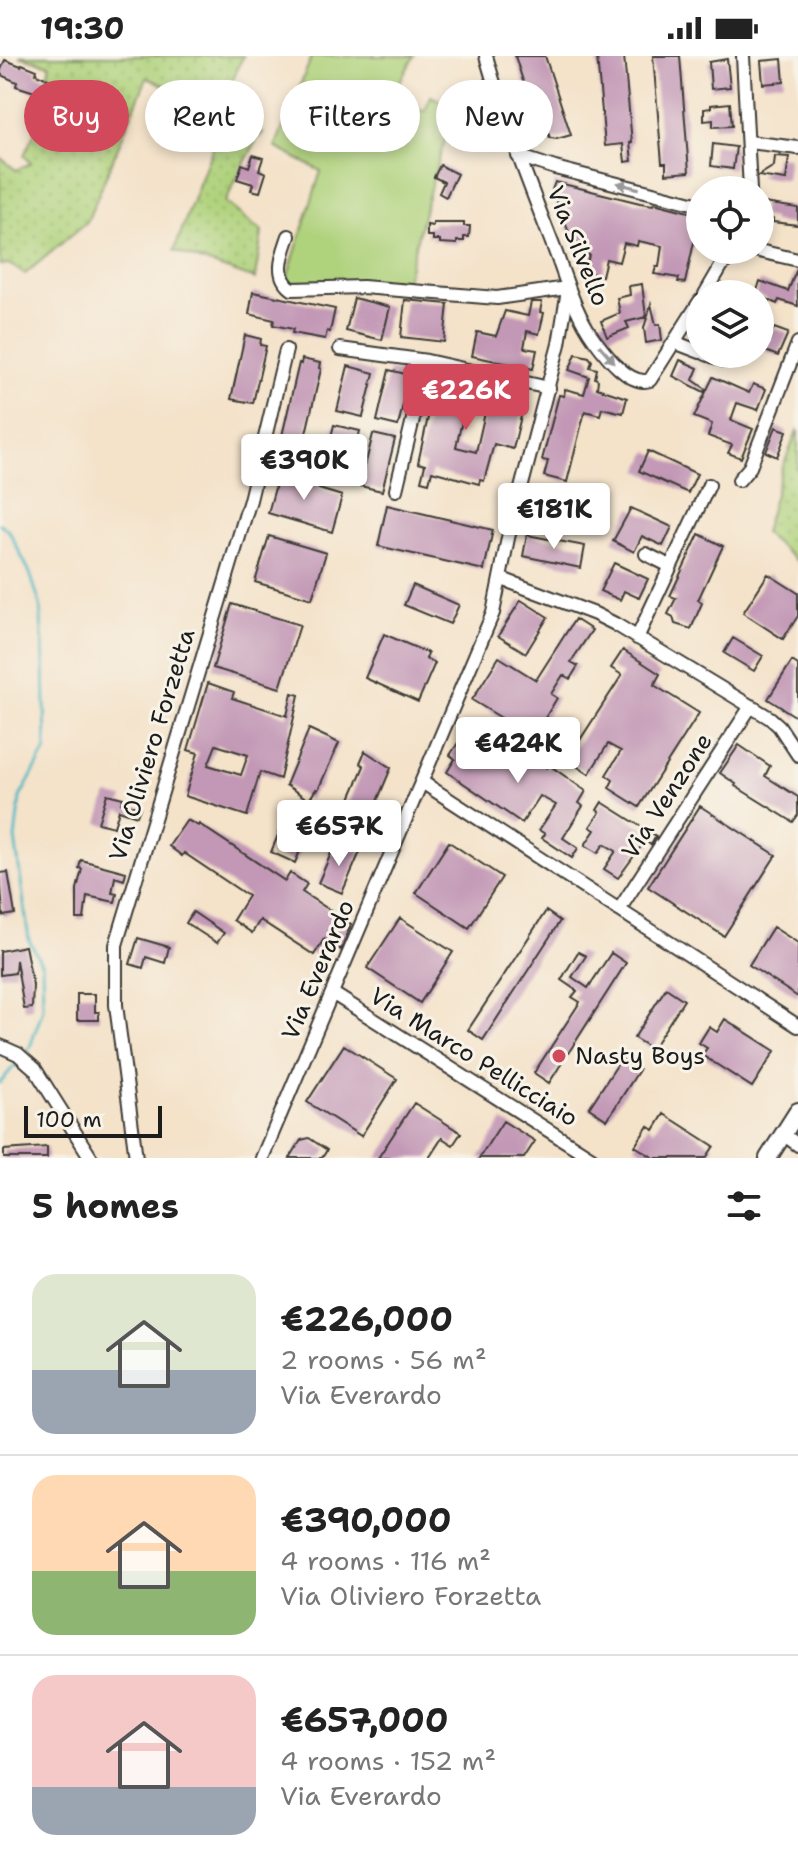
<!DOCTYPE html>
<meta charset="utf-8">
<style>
:root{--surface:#fff;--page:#f6f6f6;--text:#222;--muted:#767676;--line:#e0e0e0;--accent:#d1495b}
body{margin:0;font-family:"Shantell Sans",sans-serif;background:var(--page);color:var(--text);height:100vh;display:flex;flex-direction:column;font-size:30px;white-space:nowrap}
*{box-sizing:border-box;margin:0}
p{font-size:26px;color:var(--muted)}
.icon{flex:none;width:44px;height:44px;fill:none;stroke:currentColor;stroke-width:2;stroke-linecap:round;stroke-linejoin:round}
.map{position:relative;height:1102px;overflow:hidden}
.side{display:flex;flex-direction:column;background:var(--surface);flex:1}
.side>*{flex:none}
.hud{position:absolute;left:24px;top:24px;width:750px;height:72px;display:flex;gap:16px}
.controls{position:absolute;left:686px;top:120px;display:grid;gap:16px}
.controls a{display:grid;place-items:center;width:88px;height:88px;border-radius:50%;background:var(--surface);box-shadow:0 4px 12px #0003;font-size:40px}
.scale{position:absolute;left:24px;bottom:20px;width:138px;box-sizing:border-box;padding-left:8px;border:4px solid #1c1c1c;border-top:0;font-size:22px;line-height:28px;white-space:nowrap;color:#1c1c1c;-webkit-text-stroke:6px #f7f3e8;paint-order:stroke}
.price{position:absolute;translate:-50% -68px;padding:0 18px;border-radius:8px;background:#fff;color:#222;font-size:26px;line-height:52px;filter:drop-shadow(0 2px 4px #0008)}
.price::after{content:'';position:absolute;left:50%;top:48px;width:24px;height:18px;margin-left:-12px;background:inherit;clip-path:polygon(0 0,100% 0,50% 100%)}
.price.active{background:var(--accent);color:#fff}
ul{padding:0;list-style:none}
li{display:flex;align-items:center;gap:24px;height:200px;padding:0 32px}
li+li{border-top:2px solid var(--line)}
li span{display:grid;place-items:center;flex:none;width:224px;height:160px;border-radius:24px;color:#555}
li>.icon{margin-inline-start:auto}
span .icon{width:96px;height:96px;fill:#fffc;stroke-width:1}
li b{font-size:34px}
h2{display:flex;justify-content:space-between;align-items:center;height:96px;padding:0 32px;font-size:34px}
.tag{padding:0 28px;border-radius:36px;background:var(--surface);box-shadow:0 4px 12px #0003;font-size:28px;line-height:72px}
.tag.active{background:var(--accent);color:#fff}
.status{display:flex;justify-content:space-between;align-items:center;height:56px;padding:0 40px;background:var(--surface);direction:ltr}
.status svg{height:22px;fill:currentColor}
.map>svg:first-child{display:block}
.grass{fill:url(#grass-dots);stroke:#66774c;stroke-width:2}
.park{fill:#afd27b;stroke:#66774c;stroke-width:2}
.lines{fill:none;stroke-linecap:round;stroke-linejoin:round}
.stream{stroke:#49b7c3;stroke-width:3}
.building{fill:#c298b6;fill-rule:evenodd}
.minor-casing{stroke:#3c3a36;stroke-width:16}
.major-casing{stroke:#3c3a36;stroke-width:20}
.minor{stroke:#fff;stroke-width:12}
.major{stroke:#fff;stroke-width:16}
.oneway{fill:#999}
.poi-dot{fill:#d1495b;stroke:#f7f3e8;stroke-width:3}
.labels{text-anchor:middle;stroke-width:6;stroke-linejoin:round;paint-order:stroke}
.street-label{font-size:24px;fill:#1c1c1c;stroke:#f7f3e8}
.poi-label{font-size:24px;fill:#1c1c1c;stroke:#f7f3e8;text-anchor:start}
</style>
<div class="status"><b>19:30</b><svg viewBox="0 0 49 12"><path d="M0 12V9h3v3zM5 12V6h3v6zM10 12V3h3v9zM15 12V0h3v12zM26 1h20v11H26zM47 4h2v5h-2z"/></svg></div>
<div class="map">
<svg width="798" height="1102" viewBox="0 0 798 1102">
<defs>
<pattern id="grass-dots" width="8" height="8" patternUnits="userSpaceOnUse" patternTransform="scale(2)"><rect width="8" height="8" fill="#afd27b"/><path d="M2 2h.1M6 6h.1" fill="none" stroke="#96b46a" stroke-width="1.8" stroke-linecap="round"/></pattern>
</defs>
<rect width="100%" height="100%" fill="#f7f3e8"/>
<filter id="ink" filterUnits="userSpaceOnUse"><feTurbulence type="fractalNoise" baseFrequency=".0125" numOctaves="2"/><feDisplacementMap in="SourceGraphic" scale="16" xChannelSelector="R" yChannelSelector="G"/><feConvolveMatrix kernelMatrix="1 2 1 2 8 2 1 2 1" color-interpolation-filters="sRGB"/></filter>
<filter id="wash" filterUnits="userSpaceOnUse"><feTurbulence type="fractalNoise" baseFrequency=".006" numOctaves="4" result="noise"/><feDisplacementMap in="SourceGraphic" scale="32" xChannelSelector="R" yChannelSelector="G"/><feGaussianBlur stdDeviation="1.8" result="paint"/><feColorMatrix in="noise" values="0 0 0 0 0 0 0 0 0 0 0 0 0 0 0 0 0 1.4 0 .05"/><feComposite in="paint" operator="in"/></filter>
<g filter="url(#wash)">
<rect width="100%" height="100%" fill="#f4e2c9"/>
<!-- grass -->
<path class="grass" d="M19 0H243L221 52 147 22 87 166 25 218 9 208 0 209V101L16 114 31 107 24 99 34 78 50 9Z
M226 56 263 77 257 83 225 146 262 176 255 223 174 195Z
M798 373V506L764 477 782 413Z"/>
<!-- park -->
<path class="park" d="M312 0H414L389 46 425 55 431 40 455 52 431 129 406 225 284 231 321 115 275 91Z"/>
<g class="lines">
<!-- stream -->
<path class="stream" d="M0 468 9 475 30 517 40 548 44 606 46 694 20 741 15 782 29 884 42 909 43 953 30 991 25 997
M0 1027 15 1009"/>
</g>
<g id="blocks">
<!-- building -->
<path class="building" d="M515 0H545L571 79 557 83 550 82 548 76 540 78Z
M597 0H624L632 87H630L632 105 625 106 623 88 605 90Z
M653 0H680L689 116 666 118V107H662Z
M727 3 730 31 711 33 709 6Z
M782 3 784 26 763 28 761 5Z
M5 4 21 10 22 8 37 14 36 18 48 23 41 38 16 30 17 26 3 20 0 16Z
M730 47 732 70 713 71V64L704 65V53L711 52V49Z
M466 52 478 57 480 52 490 57 487 62 491 64 487 73 473 66 470 72 459 67Z
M713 88 736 91 733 113 711 110Z
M253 99 263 102 259 114 266 117 260 136 251 134 253 128 237 123 242 108 249 111Z
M775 100 789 101 786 124 758 120 774 110Z
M440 109 457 118 446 141 439 137 444 126 434 121Z
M555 126 640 147 653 149 654 147 700 159 685 227 678 226 679 222 654 218 656 211H659L662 190 638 185 637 190 624 187 619 206 606 203 602 220 585 216 589 199 577 196 576 181 570 179 552 134Z
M764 147 798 152V169L773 166V163L762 161Z
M433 167H464V170H470L469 181H464V185H457V188L440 187V184H433V180H427V169L433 170Z
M797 213 798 250 779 244 777 248 756 238 760 225 788 235Z
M642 228 646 261 626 266 629 272 607 281 601 265 620 257 617 242 630 239 629 230Z
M253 236 335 253 330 276 327 275 325 283 292 277 293 273 273 269 274 264 249 258Z
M354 242 390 251 382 284 346 275Z
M405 244 448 248 444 286 401 281Z
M531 246H542L540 256 544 257 539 278 527 275 524 292 537 294 533 313 472 300 477 276 496 280 505 255 528 260Z
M651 248 656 269 660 268 662 284 646 287 644 272Z
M774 272 788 277 778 300 765 295Z
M245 279 261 283 260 289 266 290 253 347 231 343Z
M576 298 589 301 592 305 590 311 597 313 595 322 598 324 597 332 627 342 623 357 602 352 600 359 585 355 567 426 544 420 548 405 542 404 559 339 564 340 565 333 584 338 589 321 569 314Z
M302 303 320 307 319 312 321 313 304 386 282 380 299 307 301 308Z
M680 304 698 312 693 324 706 333 704 336 673 320Z
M348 310 374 317 363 361 337 355Z
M389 314 410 319 398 370 377 365Z
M437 320 463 326 460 337 468 339 456 391 476 396 490 335 525 344 513 393 494 388 484 425 480 424 479 428 432 415 429 427 421 425 425 409 418 407Z
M713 321 749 337 753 328 766 333 758 354 737 347 731 364 753 373 741 402 728 397 732 389 708 380 712 368 694 361Z
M334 369 360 375 350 414 324 408Z
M776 371 787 375 777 401 766 396Z
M373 378 395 383 382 435 360 430Z
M648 395 697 418 688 437 639 415Z
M280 414 321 426 319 433 342 440 332 476 268 457Z
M536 436 594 448 589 469 531 457Z
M387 449 493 474 484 514 378 490Z
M631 452 672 471 663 490 642 480 634 496 613 485Z
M699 478 723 490 698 544 702 547 691 573 675 568 673 561 668 558 676 542 670 540Z
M527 479 585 490 581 512 523 500Z
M269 480 326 497 312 543 255 526Z
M614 507 648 523 639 542 624 535 620 544 600 535Z
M768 518 798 537V560L783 583 743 557Z
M413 529 459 549 450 568 404 549Z
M521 544 548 561 526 597 498 580Z
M232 548 300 569 280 632 213 612Z
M575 563 592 574 571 606 578 610 570 623 563 619 551 638 557 642 533 682 522 675 519 681 505 672 508 666 472 644 499 601 536 624Z
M384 578 428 597 426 603 435 607 418 646 365 622Z
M733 582 763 600 754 615 724 597Z
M623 594 660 618 654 629 699 657 639 751 609 732 613 724 606 719 621 695 608 688 589 718 567 704 622 619 611 612Z
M792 605 798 609V662L768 643Z
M208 627 234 636 232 642 287 660 292 637 299 639 280 723 260 716 247 760 185 740 198 697 188 694ZM216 689 248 699 241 719 208 709Z
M468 672 512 700 519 688 526 693 524 696 547 712 549 709 586 735 579 747 583 750 563 782 578 792 572 802 542 782 545 778 539 774 556 749 540 740 522 767 447 716 455 703 450 699Z
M309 673 339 687 318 734 316 733 309 744 286 729Z
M739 689 770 710 765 720 798 741V759L793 766 735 730 736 728 720 717Z
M365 695 391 712 370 762 346 752 364 710 360 707Z
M107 738 123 742 121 747 140 752 137 760 119 754 114 771 98 767Z
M602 746 656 780 651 789 645 785 618 822 604 813 616 795 604 788 598 797 585 789 595 774 590 771 600 756 597 754Z
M291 748 315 759 295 807 271 796Z
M700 750 776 799 724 880 648 831Z
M187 764 198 770 199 768 285 825 290 817 307 828 302 836 351 868 341 894 324 883 314 899 260 864 252 877 233 864 248 840 184 797 182 800 169 790Z
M336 786 360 796 342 837 318 827Z
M449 786 502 821 469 872 416 837Z
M81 804 126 816 124 824 115 821 112 837 117 838 115 846 87 840 84 863H77V833L82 813 79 812Z
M8 816 15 858 3 860 0 817Z
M546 855 560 865 483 984 468 974Z
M193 856 224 877 217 887 186 867Z
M400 862 453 896 420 947 367 912Z
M773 871 798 887V941L749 909Z
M138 882 169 891 165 907 146 901 143 912 130 908Z
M25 890 33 929 32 952 24 953 16 904 15 917 0 919V895Z
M578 896 586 900 572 921 588 932 611 897 626 907 549 1027 534 1017 580 946 572 941 577 935 561 924Z
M666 932 684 944 652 993 634 982Z
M77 938H95V956H99V964H77Z
M725 963 775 995 752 1031 702 999 707 992 699 987 709 971 717 976Z
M344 989 397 1023 361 1080 307 1046Z
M621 1003 639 1014 607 1064 589 1052Z
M414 1047 461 1077 453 1089 442 1082 429 1102H378Z
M664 1058 714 1090 706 1102H654L635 1090 648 1070 654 1074Z
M503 1065 535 1085 524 1102H479Z
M309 1082 327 1094 322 1102H290L301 1084Z
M47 1091V1102H4V1094Z"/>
</g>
</g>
<g filter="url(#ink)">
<use href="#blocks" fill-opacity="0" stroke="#3c3a36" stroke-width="2"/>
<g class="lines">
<defs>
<path id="minor" d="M486 0C504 64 528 125 552 187 565 219 573 254 594 283 605 298 629 331 650 324L700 245
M743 0 750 134
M749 86 798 92
M518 100 555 112 700 149
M289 180C283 198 273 219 292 233L363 231 497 242 567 232
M755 194 798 204
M722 209 734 198 745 194
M705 238 722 209V194
M674 286 700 296
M340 293 427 305 549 332
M706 298 726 305
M739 424 750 411 798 287
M396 434 427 305
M646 498 670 510
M502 523 595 558 615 568 770 662 779 670 798 699
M637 582 709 429
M422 726 798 970
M619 854 751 650
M332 937 592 1102
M0 990 18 998 35 1013 91 1102
M783 1078 798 1089
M136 1102 116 949V889L250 444 286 294
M262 1102 493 557 508 482 559 288 568 234"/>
<path id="major" d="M768 1102 798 1055"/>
</defs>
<!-- minor casing -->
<use href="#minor" class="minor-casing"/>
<!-- major casing -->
<use href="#major" class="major-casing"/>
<!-- minor -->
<use href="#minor" class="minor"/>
<!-- major -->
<use href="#major" class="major"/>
</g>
<!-- one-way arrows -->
<defs><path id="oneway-solid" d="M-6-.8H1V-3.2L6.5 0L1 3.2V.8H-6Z" transform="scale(2)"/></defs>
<g class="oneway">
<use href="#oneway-solid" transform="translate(628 130) rotate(-166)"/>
<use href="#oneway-solid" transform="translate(607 298) rotate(49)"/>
</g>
</g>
<!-- markers -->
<circle class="poi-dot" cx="559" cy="1000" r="8"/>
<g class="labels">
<!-- street labels -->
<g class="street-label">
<text transform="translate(578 190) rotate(68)" y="8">Via Silvello</text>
<text transform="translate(152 689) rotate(-73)" y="8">Via Oliviero Forzetta</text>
<text transform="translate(667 740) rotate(-57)" y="8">Via Venzone</text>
<text transform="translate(318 914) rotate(-67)" y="8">Via Everardo</text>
<text transform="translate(474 1001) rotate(32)" y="8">Via Marco Pellicciaio</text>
</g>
<!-- poi labels -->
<g class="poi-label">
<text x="575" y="1008">Nasty Boys</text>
</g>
</g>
</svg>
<div class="controls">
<a><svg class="icon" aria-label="locate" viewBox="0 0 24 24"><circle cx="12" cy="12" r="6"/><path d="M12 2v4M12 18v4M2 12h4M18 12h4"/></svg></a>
<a><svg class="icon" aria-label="layers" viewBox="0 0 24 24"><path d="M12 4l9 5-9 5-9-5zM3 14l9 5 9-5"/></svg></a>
</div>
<div class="scale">100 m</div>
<b class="price active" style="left:466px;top:376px">€226K</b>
<b class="price" style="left:304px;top:446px">€390K</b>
<b class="price" style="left:554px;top:495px">€181K</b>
<b class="price" style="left:518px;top:729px">€424K</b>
<b class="price" style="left:339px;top:812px">€657K</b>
<div class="hud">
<a class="tag active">Buy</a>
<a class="tag">Rent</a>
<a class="tag">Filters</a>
<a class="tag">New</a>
</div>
</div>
<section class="side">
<h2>5 homes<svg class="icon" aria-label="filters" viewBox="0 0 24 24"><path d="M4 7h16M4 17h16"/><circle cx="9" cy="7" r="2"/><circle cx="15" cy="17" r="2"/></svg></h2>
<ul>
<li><span style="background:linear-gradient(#dfe7d0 60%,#9aa5b1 0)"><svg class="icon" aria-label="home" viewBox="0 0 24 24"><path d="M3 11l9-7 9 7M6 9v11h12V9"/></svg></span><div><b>€226,000</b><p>2 rooms · 56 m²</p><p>Via Everardo</p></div></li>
<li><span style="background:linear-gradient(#ffd9b3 60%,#8fb573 0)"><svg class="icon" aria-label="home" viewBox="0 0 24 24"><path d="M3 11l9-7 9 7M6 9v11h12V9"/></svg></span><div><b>€390,000</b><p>4 rooms · 116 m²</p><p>Via Oliviero Forzetta</p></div></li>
<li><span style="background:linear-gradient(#f6c9c9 70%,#9aa5b1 0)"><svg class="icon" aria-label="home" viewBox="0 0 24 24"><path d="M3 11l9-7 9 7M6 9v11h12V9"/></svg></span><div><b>€657,000</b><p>4 rooms · 152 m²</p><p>Via Everardo</p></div></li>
</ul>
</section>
